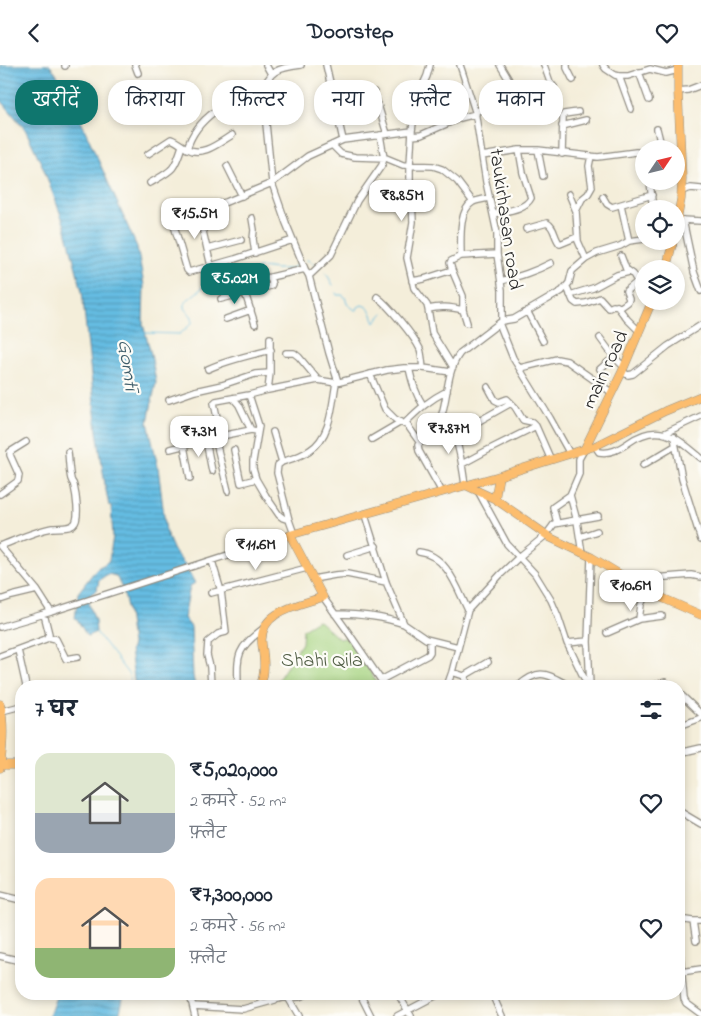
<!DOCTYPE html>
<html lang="hi">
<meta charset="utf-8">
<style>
:root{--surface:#fff;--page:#f6f6f7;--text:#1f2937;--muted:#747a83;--accent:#0f766e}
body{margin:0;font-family:"Indie Flower","Playpen Sans Deva",sans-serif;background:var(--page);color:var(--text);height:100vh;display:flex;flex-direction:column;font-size:19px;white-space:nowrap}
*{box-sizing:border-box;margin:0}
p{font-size:16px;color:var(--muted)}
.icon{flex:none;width:28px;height:28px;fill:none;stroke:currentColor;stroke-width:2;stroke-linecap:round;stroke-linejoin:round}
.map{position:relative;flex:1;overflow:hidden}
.panel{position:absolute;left:15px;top:615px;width:670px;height:320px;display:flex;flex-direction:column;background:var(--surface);border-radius:20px;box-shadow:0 2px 8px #0003}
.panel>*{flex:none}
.hud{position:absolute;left:15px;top:15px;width:671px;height:45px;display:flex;gap:10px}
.needle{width:32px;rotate:55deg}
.buttons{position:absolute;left:635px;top:75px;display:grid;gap:10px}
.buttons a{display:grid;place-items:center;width:50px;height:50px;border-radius:50%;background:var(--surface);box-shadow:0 2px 8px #0003;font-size:25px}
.price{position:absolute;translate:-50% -42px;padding:0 11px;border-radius:10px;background:#fff;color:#222;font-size:16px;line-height:32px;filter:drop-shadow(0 1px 2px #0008)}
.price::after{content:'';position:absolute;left:50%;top:30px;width:15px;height:11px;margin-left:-8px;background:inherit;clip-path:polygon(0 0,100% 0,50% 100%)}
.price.active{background:var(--accent);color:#fff}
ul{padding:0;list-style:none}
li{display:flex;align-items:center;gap:15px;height:125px;padding:0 20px}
li span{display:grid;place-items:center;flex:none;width:140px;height:100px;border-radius:15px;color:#555}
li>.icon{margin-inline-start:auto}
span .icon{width:60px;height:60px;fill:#fffc;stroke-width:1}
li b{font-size:21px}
h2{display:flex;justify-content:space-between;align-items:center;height:60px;padding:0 20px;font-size:21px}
.chip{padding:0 18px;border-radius:20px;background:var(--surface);box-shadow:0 2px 8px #0003;font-size:18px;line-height:45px}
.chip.active{background:var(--accent);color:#fff}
header{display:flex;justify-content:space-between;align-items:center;height:65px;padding:0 20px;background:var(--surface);font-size:22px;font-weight:700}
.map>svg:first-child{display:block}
.green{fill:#a6d380;stroke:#687f56}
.water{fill:url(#water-rules);stroke:#487486}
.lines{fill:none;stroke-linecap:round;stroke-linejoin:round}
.stream{stroke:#65bce2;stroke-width:1}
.minor-casing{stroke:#908c82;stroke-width:8}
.major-casing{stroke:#908c82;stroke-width:9}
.minor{stroke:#fff;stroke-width:5.5}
.major{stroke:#fcbd6e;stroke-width:8}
.labels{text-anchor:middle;stroke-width:4.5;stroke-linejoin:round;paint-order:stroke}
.street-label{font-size:20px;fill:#2b2b2b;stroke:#fdfcf7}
.park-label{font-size:20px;fill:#505d44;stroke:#fdfcf7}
.water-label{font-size:21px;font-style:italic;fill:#3f5e6b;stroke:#fdfcf7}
</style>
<header><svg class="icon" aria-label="back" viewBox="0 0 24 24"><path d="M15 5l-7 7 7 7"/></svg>Doorstep<svg class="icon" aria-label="heart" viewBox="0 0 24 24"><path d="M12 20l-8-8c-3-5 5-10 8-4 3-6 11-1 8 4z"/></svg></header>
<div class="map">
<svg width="701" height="951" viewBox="0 0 701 951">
<defs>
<pattern id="water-rules" width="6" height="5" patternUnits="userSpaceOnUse" patternTransform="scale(1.25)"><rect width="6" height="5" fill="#65bce2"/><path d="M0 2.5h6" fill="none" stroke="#5399b7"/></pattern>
</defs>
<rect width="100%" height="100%" fill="#fdfcf7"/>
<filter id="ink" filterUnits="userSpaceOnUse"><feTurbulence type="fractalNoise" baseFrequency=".02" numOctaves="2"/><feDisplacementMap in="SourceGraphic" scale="10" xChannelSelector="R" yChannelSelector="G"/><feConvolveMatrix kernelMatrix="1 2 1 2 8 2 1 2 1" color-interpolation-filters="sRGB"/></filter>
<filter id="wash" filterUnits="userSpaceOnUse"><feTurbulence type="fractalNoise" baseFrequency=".0096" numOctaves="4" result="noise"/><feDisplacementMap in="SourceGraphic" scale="20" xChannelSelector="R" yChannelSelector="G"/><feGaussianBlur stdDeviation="1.12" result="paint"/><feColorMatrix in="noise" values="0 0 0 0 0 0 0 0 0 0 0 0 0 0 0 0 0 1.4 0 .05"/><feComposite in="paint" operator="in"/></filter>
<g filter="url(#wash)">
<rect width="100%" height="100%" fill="#f4eeda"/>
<!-- green -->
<path class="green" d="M318 555 339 574 349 572 379 621H274L302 578 303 564Z"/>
<!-- water -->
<path class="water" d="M0 0H50L68 27 137 182 144 220 143 259 151 289 156 317 148 357 158 402 166 467 174 486 185 500 195 518 190 521 184 553 191 562 193 611 195 621H135L130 585 132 580C129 556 128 531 116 511L108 509 99 515 97 525 91 529 89 539 95 555 96 567 87 571 78 556 75 554 78 528 97 503 105 499 109 495 113 472 111 441H109L105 420 97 366 82 226 65 161 43 102 25 64 0 34Z
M57 929H124L119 951H49Z"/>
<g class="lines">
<!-- stream -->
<path class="stream" d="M307 195 311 196 315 201
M326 208 333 220
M336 228 337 230H342L345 232 347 239 355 245H357L358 242 362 240C372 243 371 249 375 257L383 248
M145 268 180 269 192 258V252L185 243V237L201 224 203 220 207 216 222 219 248 212 251 210V206L261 202 276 204H290L299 199
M96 567 129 610 131 621"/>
</g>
</g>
<g filter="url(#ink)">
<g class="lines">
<defs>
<path id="minor" d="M135 0 138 8
M266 0 271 9
M301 0C279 3 267 5 263 29L272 118 286 158 305 204 309 211 329 288 338 317
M326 0 343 75
M430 0 427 11 416 35 412 66 410 100V117L412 133 413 157 407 193 414 223 427 240 428 244 432 268 453 302
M500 0 509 15
M544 0 550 17 554 22
M567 0V3L573 15
M603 0 606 4 615 10 619 11H628L650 4 666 8 678 5
M65 1V0
M639 7 649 35
M619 11 631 44
M678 26 688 25 701 20
M374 27 387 69
M475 46 513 39 527 35
M562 61 586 55
M657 64 662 84
M412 71 421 70 460 53 476 49
M332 80 341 89 355 92 386 93 403 100 433 101 442 104 457 116 473 137
M187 84C197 49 234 34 264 20
M538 85 543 111
M148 89 171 74C177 76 182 81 188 84 203 92 220 77 232 70
M562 89 563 52 564 49 578 47
M482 91 519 85H538L598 92 636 87 644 89
M227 101 242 131
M650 116 652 136 656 144
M150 118C173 105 174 106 182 81
M681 126 691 123 701 124
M569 129 576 146 578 176 586 194
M603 132 607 139 612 142 652 130
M621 140 629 176
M198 145 211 201
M576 146 582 134 588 129 592 122 589 101 591 91
M493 149C505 146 525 145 531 133L523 108 519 85
M252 153 254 165 253 174 255 188
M682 155 701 156
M683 155 694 207 701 226
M526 164 547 158C555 162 554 173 560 179L577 172
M293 175 235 194 189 207 187 205 173 157 175 154 198 145 226 137 272 118 308 91 343 75 412 66
M660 176 673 180
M207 184 241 175
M461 191C461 177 458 145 473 137 478 135 484 134 489 133
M621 191 626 204 633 209 644 228
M309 211 331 190 357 136 382 100 384 93 380 70
M412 216 424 214 452 205
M501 216C520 211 534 207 551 198
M567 222 573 236 577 239 586 238 600 233 609 243 613 241 621 242 628 237 629 234 626 226 637 217
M215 225 305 204
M245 228 255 259
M570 230 593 223 617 210 629 207
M377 232C388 240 414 271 420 284 422 290 422 297 423 303
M221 234 271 221 272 219 270 212
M617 241 627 254 639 266
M428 244C441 241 450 242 463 245
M527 246 543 276
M226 254 251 245
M502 256 514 254 562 226 569 218 572 206 586 194 597 188 620 181 629 176 644 174
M467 258 463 245V231L452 205 450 198 451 196 461 191 497 189
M499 258 513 293 550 353 570 389
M600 273 614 292 624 302
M286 288H294L299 292 318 315
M409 303C412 317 415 328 423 340
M520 303 557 294 567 296 611 327
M208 304C228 295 250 290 271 285
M600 304 614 292
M622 307 628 310 633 309 668 281 701 260
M370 309 385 344 395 354 408 361 420 378
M488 322 495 335 499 337 507 334 515 342 523 355 532 357 536 361 551 395
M268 325 270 308V273
M249 330 259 361 253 396V404L256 414 266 431 279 450 283 453 289 455
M233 333 239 340 251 365
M169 335 195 326 222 320 255 309 270 308
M442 350C456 356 463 405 465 420
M405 358C419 344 429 335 447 326
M451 361 459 363 479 356 511 338
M273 367 282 397
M665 368 701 351
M221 371 214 338 216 336 249 330 268 325 318 315 336 318 387 305 404 303H423L451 307
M674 372 682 414 701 475
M215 373 228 426
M372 374 401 357
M206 376 212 406
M184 381 190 413
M595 381 599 387C611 389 619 384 628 378 659 356 676 372 701 393
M170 384 221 371 251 365 257 366
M234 385 241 418 256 414
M462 399 486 386 536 361
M643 400 675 381
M478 426 507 479 535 509 551 535 558 551 567 578 583 611 589 621
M442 427 419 386 418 380C426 369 437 363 442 349 448 329 447 305 460 288L502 256V225L497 189V168L486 117 475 46 460 0
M0 429 18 416 19 410 10 390V387L26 377
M365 450 386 517 404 559 426 574 458 582
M557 458 553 442 570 430
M294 469 289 455 277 408 278 400 282 397C291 394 302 391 310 385 331 372 332 340 336 318
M580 472 597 466
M0 481C16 475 35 466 52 463 58 462 70 464 74 459 80 454 76 429 74 421 73 416 73 420 71 414 69 406 69 396 68 387
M0 481 37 525 51 547
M419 487C447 490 457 523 468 545
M582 488 577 456 570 430 579 409V394L584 385
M347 490 376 481
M654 513 691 510 701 512
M313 514 335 510 347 509 386 517
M211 528 307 503
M323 532 346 564 385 621
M0 535 12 531 37 525
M335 549C360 549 381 551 404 559
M639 554 641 540 647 526
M0 562 51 547 290 470
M607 568 639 554 662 551
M48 572 56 574 66 594 78 592
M567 578 588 576
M18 585 26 621
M0 591 46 574 49 569 44 549
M452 607 464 611 469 621
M464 611 488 597
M381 615 428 590 430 587V575
M211 621 210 602 207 590 208 577 218 569 226 567 221 526 212 496
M238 621C237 588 237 584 264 563
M447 621 452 607 468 545 500 510 519 492 546 470 554 459 598 451
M518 621C541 602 546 609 570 621
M590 621 588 577 591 492
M651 621 665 617 672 621
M679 628 701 649
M2 646 21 641
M679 661 701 653
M679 688 701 683
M679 746 701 759
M0 830 21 835
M679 854 692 856H701
M693 856 696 876
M679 878 684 934 686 938 701 949
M0 891 21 896
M681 907 701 904
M286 929 299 951
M360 929 371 951
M398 929 411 951
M492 929 502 951
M190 930 195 951
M193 941 243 944 282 933 299 932 307 929
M397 951 439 929"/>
<path id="major" d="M676 161 681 134 682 114 678 26V0
M666 204 673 176
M584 385 622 307 652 236
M465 420 495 434 551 473 591 492 651 528 701 550
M495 434 499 411
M260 621C266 608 264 594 262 579 258 546 299 540 323 532L290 470 499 411 595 381 665 346 701 331
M0 639C5 659 3 682 0 703
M0 700H21"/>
</defs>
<!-- minor casing -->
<use href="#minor" class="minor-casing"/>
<!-- major casing -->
<use href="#major" class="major-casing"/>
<!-- minor -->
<use href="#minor" class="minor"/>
<!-- major -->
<use href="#major" class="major"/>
</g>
</g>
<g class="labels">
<!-- street labels -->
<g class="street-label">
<text transform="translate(507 154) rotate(82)" y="7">taukirhasan road</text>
<text transform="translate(604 304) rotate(-65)" y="7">main road</text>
</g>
<!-- park labels -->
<g class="park-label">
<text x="322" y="601">Shahi Qila</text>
</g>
<!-- water labels -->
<g class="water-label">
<text transform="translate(129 300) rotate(82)" y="7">Gomtī</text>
</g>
</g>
</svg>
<div class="buttons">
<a><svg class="needle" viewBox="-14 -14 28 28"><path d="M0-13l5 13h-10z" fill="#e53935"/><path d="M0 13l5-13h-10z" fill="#747a83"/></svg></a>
<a><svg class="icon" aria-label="locate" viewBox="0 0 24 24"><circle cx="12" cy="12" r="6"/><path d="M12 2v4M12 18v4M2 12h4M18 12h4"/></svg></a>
<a><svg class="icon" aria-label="layers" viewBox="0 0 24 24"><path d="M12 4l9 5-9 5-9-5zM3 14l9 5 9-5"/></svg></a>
</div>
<b class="price" style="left:402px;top:157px">₹8.85M</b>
<b class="price" style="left:195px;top:175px">₹15.5M</b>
<b class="price active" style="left:235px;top:240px">₹5.02M</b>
<b class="price" style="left:449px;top:390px">₹7.87M</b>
<b class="price" style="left:199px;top:393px">₹7.3M</b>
<b class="price" style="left:256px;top:506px">₹11.6M</b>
<b class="price" style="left:631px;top:547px">₹10.6M</b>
<div class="hud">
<a class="chip active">खरीदें</a>
<a class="chip">किराया</a>
<a class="chip">फ़िल्टर</a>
<a class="chip">नया</a>
<a class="chip">फ़्लैट</a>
<a class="chip">मकान</a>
</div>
<section class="panel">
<h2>7 घर<svg class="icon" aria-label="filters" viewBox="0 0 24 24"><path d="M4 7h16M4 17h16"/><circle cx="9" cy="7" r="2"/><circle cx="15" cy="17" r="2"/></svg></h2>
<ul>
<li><span style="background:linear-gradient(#dfe7d0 60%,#9aa5b1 0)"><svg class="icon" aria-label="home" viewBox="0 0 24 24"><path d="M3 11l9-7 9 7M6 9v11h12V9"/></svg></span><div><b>₹5,020,000</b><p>2 कमरे · 52 m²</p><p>फ़्लैट</p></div><svg class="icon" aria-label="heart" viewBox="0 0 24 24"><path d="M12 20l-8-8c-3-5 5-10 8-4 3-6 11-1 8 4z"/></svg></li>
<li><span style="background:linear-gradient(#ffd9b3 70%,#8fb573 0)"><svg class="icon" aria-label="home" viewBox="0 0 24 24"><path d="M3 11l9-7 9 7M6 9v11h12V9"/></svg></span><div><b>₹7,300,000</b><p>2 कमरे · 56 m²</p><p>फ़्लैट</p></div><svg class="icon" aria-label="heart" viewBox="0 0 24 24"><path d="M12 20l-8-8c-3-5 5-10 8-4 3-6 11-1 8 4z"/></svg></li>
</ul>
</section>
</div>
